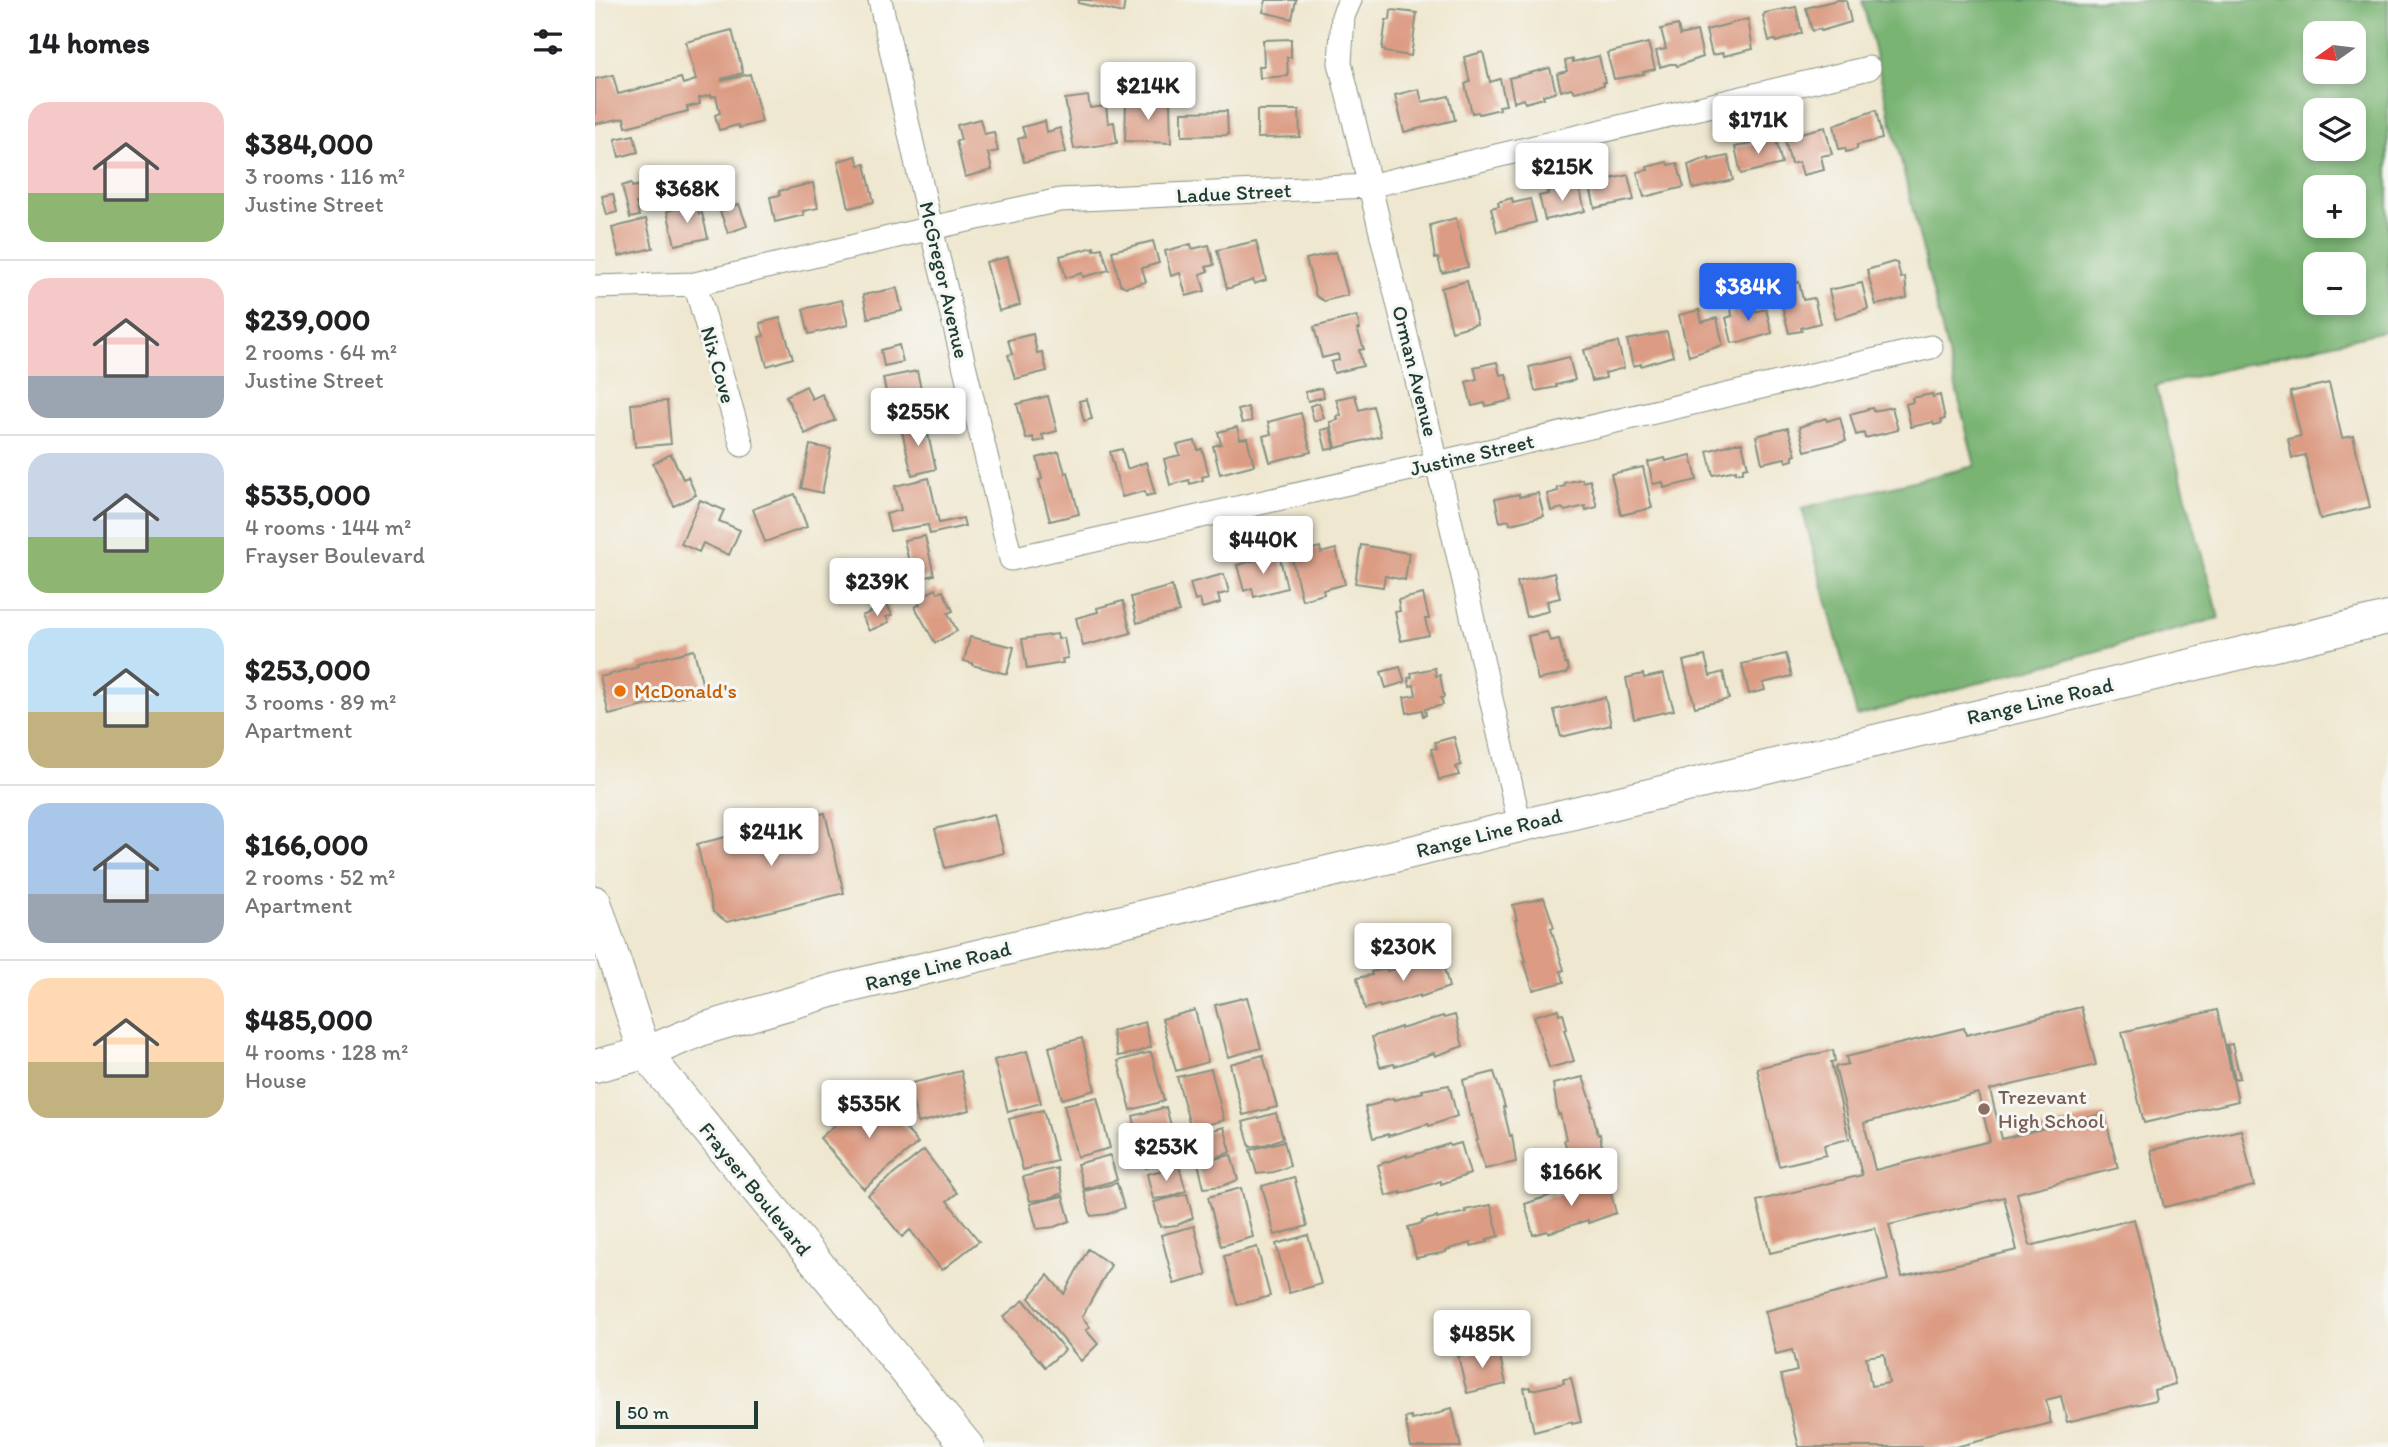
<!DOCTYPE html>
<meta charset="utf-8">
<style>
:root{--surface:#fff;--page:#f6f6f6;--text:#202124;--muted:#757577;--line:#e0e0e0;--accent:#2563eb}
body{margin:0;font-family:Itim,sans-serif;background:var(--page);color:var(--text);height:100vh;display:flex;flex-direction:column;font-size:26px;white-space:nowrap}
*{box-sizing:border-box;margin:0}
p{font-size:23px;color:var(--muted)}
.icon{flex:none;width:38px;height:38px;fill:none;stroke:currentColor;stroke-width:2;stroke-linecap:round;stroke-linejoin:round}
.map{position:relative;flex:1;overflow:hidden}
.side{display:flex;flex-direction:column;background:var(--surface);width:595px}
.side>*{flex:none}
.needle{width:46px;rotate:256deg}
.buttons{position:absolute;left:1708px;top:21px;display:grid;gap:14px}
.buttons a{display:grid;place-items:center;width:63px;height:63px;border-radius:14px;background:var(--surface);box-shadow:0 4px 10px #0003;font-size:35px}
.scale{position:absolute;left:21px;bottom:18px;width:142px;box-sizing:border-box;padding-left:7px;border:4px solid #1f3d34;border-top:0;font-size:19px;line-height:24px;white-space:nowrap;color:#1f3d34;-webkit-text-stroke:5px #f6f6f2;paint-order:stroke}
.price{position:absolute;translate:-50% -60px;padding:0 16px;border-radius:7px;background:#fff;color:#222;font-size:23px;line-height:46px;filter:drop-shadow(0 2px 4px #0008)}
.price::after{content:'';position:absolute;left:50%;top:42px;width:21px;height:16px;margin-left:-10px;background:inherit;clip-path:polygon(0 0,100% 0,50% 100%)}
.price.selected{background:var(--accent);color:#fff}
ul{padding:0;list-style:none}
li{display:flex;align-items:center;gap:21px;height:175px;padding:0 28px}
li+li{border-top:2px solid var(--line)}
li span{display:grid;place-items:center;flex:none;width:196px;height:140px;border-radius:21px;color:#555}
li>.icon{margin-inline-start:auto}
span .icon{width:84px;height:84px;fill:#fffc;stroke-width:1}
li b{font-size:30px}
h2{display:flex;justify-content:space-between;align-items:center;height:84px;padding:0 28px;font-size:30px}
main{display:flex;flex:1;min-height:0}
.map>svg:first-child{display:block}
.forest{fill:#79b473;stroke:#4c7854;stroke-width:2;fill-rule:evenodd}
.building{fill:#dc9b83;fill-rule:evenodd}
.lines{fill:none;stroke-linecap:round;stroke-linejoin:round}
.minor-casing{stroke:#879282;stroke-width:25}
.secondary-casing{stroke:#879282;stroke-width:34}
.minor{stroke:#fff;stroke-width:23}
.secondary{stroke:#fff;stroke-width:32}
.food-dot{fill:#e8710a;stroke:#f6f6f2;stroke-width:2.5}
.education-dot{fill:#8d6e63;stroke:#f6f6f2;stroke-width:2.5}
.labels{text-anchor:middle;stroke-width:6;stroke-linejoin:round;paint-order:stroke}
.street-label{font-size:21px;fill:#1f3d34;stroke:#f6f6f2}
.food-label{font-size:21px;fill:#c56008;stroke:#f6f6f2;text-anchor:start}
.education-label{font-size:21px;fill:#785e54;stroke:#f6f6f2;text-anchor:start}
</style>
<main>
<section class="side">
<h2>14 homes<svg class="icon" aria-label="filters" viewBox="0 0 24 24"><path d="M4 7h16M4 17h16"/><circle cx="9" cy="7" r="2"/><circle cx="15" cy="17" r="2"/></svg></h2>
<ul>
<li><span style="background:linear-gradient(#f6c9c9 65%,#8fb573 0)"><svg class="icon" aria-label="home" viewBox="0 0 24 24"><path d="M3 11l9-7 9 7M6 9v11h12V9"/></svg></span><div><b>$384,000</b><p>3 rooms · 116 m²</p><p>Justine Street</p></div></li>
<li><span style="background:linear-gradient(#f6c9c9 70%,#9aa5b1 0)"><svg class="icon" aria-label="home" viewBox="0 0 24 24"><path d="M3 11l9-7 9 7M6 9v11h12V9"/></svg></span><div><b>$239,000</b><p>2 rooms · 64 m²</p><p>Justine Street</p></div></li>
<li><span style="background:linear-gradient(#c9d6e8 60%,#8fb573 0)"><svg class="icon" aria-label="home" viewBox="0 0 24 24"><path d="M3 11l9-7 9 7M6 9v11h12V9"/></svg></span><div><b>$535,000</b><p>4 rooms · 144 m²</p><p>Frayser Boulevard</p></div></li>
<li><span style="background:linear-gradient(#bfe0f5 60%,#c2b280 0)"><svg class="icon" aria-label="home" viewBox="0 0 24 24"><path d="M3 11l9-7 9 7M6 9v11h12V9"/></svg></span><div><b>$253,000</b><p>3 rooms · 89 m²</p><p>Apartment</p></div></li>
<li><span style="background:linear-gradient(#a9c7e8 65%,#9aa5b1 0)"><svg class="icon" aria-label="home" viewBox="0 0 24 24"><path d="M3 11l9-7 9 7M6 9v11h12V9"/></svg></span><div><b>$166,000</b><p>2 rooms · 52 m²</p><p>Apartment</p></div></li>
<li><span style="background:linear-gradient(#ffd9b3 60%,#c2b280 0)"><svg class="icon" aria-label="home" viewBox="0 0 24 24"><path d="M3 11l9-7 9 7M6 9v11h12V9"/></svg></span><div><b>$485,000</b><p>4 rooms · 128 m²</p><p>House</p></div></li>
</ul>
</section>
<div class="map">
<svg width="1793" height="1447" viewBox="0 0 1793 1447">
<rect width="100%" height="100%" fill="#f6f6f2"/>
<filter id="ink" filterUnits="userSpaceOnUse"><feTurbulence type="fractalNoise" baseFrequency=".0143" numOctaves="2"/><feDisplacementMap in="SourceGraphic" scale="14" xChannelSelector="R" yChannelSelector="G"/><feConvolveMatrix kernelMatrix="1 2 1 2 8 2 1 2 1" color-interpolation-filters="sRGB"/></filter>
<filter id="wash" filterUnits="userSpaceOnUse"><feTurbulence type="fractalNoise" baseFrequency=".00686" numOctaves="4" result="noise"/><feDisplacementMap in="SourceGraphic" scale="28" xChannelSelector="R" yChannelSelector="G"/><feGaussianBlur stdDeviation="1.57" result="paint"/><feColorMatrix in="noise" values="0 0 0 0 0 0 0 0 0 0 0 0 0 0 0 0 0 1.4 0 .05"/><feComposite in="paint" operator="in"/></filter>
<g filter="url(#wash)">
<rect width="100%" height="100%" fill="#efe7cf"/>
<!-- forest -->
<path class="forest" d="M1267 0H1793V330L1561 386 1624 618 1262 716 1207 508 1380 466ZM1720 33H1759V72H1720ZM1720 110H1759V149H1720ZM1720 187H1759V226H1720ZM1720 264H1759V303H1720Z"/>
<g id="blocks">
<!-- building -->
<path class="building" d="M484 0H530L528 13 483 3Z
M671 0H701L697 19 668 12Z
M1242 0H1251L1256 22 1226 31 1225 29 1217 31 1211 8Z
M1201 7 1207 33 1181 42V40L1174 41 1168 16 1170 13Z
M796 10 822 13 816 56 790 52V50L787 49 791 20H795Z
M1153 19 1158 49 1129 56 1128 53 1117 55 1111 30Z
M1083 25 1085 35 1102 31 1108 57 1082 66 1081 64H1075L1065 67 1061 51 1071 49 1066 29Z
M137 30 148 73 127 79V81L155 74 167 122 144 128 143 125 124 130 120 115 125 113 121 96 116 97V95L104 98 105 104 92 107 93 111 31 127 29 118 0 124V79L18 75 23 94 86 78 88 84 101 80 91 42Z
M696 39V57H692L693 76 665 78 664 66H669L668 40Z
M1053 43 1060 69 1048 72 1049 74 1019 79 1012 53Z
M888 52 895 82 905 79 911 105 904 106 905 109 884 114 883 112 877 113 870 84 875 82 869 57Z
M1004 56 1010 82H1008L1009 85 980 92 976 88 966 91 962 74 972 71 970 61 978 59V62Z
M955 68 961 92 948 95 949 98 930 103 929 99 919 102 914 78Z
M824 89 827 102 854 96 860 120 809 132 800 95Z
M493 96 495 108 511 106 513 123 519 122 522 143 479 149 470 99Z
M540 100V103H575L576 143 530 141 531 101Z
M662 110H704L705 137 662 138Z
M1281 110 1287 139 1262 145V149L1251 152 1250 148 1244 149 1239 125Z
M632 111 633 135 587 136V112Z
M385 119 389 134 399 132 403 151 393 153 397 170 370 177 361 141 366 140 362 125Z
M450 121 452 132 465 128 471 152 429 162 423 139 430 137 427 127Z
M1230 127 1237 154 1226 156 1229 170 1208 175 1204 162 1196 164 1189 137Z
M39 135 43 152 24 157 20 139Z
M1181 139 1187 164 1146 174 1140 147Z
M261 156 264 165 270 164 279 202 254 208 243 161Z
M1133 156 1138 180 1098 189 1093 165 1114 157V160Z
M1072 162 1073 165 1082 163 1089 187 1049 197 1042 172 1053 170 1052 167Z
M1033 175 1039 200 1000 208 994 183 1000 182 999 179 1016 176V179Z
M58 182 62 198 41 203 44 216 35 218 27 186 36 183 37 187Z
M218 183 223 208 208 211 209 215 180 222 175 197 185 195 184 191Z
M984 186 990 211 950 220 944 196 953 194 952 191Z
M77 191 81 206 72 208 68 193Z
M18 194 22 212 12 215 7 196Z
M917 198 918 203 935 199 941 222 902 232 896 208 904 206 903 202Z
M101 204 104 214 107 213 113 238 80 245 72 211Z
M144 204 152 226 133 233 125 211Z
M861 218 873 267 847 273 843 258 840 259 835 225Z
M51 219 58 248 24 256 17 228Z
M558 241 564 263 547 268 551 282 531 287 525 284 517 251Z
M661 241 671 280 659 284 658 280 632 289 622 250Z
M596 244 597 249 614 245 619 265 611 267 613 271 605 274 610 291 591 296 585 273 576 276 570 251Z
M499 247V250L507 248 514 270 488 277 487 273 471 278 465 256Z
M741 252 753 295 729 301 721 296 711 259Z
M413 257 425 305 404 311 391 262Z
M1298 262 1302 263 1306 278 1310 277 1312 298 1281 305 1272 270Z
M872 281 882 324 857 331 846 288Z
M1204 282 1208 300 1219 298 1225 323 1206 328 1207 331 1194 333 1184 293 1189 292 1187 286Z
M1267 283 1273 309 1241 319 1234 290Z
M302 288 307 311 273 318 268 295Z
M247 300 253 325 214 334 208 309Z
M1155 302 1158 312 1171 309 1177 333 1144 343V342L1137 343 1131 318 1137 316 1136 307Z
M1104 310 1107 322 1122 318 1128 345 1094 356 1084 315Z
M762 316 765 329H762L769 349 764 350 768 366 739 373 736 362 744 360 743 354 727 358 719 327Z
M185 318 198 358 172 366 164 337 169 336 165 323Z
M1072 332 1078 356 1046 366V364L1038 366 1032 340Z
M438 334 442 353 447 352 452 371 420 379 413 355 417 354 413 340Z
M1023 342 1029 368 1010 373 1011 378 997 381 989 350Z
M304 345 308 362 289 366 286 350Z
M974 357 980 380 961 385 962 387 940 391 934 367Z
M902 362 905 375 911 374 917 400 891 406 890 403 877 406 871 382 882 379 879 367Z
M322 371 332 416 311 421 306 403 294 406 288 378Z
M1734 383 1747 438 1758 436 1775 507 1725 519 1710 455 1697 458 1693 439 1706 436 1695 392Z
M211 386 217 399 227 394 240 420 210 434 191 396Z
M726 388 729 397 713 401 710 392Z
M1337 394 1338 397 1345 395 1350 419 1346 420 1347 423 1339 425 1338 422 1316 427 1311 404 1318 402 1317 398Z
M760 395 764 410 778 406 786 436 741 448 735 422 743 420 742 416 746 415 741 399Z
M453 396 462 431 447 435 449 440 439 442 438 437 431 439 422 404Z
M492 399 497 419 489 421 484 401Z
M72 401 76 444 40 447 36 404Z
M724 403 729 418 719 421 715 406Z
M653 407 657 421 647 423 643 410Z
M1297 407 1303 430 1270 438 1269 433 1261 435 1255 414 1277 408 1278 411Z
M706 413 716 452 675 462 668 436 676 434 673 422Z
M1245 417 1251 441 1210 451 1204 427 1231 418 1232 421Z
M330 422 341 469 317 475 306 427Z
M642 427 645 439 652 438 659 465 625 474 618 446 626 444 623 432Z
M735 428 740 448 731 450 726 430Z
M1193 428 1201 455 1198 456V460L1191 462 1190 458 1167 463 1161 436Z
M600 441 603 450 607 449 614 475 607 477 608 480 595 484 594 480 575 485 569 459 585 455 582 445Z
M1139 443H1147L1153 467 1148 468V472L1141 473V470L1118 475 1112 451Z
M215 445 236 449 227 493 206 488Z
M527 449 532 469 551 462 560 494 551 496 550 491 527 497 515 452Z
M464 452 470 473 473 472 484 514 455 521 444 480 447 479 442 458Z
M76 454 88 479 93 477 101 495 79 506 58 464Z
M1096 455 1102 480 1069 488 1068 482 1058 484 1053 462 1070 458 1071 461Z
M1048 467 1057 508 1026 515 1016 474Z
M334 478 344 523 368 518 370 526 335 534 333 525 295 531 291 514 306 510 300 486Z
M987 479 988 482 995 480 1002 507 991 510 990 506 970 511 967 508 956 511 952 494 963 491 962 488 970 486 969 483Z
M943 493 949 516 915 524 914 520 905 522 900 499 924 494V497Z
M200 494 212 527 170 542 158 509Z
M105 500 129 510 124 521 145 530 134 555 108 543 104 552 86 544Z
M330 536 339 575 318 580 309 540Z
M766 545 814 553 810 580 790 576 788 587 760 583Z
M725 547 726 553 741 549 750 584 728 590 729 594 707 600 696 555Z
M684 554 692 588 659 597 657 588 649 591 642 565Z
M959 573 965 598 952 601 954 611 931 617 922 582Z
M629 574 634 592 623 595 625 603 607 608 605 599 600 601 595 583Z
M577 586 584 612 542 623 536 597Z
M341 589 343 593 348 591 358 611 353 613 362 631 340 643 320 607 325 604 322 599Z
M828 594 834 619H830L834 635 806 641 800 612 805 611 803 600Z
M528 601 536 633 488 646 481 618 503 612 502 608Z
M292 604 297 615 291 617 294 622 274 631 267 616Z
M952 632 955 641 964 639 970 663H972L974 670 972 671V673L943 680 933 636Z
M462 634 463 639 469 638 473 658 467 659 468 663 432 669 427 639Z
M375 637 419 647 412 674 377 665V663L369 661Z
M99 650 109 691 14 715 5 677 43 667 42 664Z
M1191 654 1197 676 1168 683 1170 690 1154 694 1147 664Z
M1110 656 1115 676 1128 672 1134 699 1100 707 1088 661Z
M805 667 810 682 791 688 786 672Z
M840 668 841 676 845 675 849 697 846 698 848 705 830 709 831 715 828 716 827 710 812 713 809 697 821 695 819 685 815 686 813 678 817 677 816 673Z
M1048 674 1049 678 1068 674 1079 710 1039 719 1031 678Z
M1010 697 1016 725 966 737 959 710Z
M859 737 866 765 861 767 864 775 844 780 836 749 842 748 840 742Z
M230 813 249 893 132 922 118 912 102 844Z
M399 814 409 853 350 868 340 829Z
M949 898 959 927 956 928 969 970 966 971 969 982 938 990 929 961H931L920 920H922L918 905Z
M846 956 854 987 825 997V995L785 1007 784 1005 770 1009 762 978 777 975 776 972 791 968 792 971 820 963 819 961Z
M652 997 666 1048 633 1057 620 1005Z
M1486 1007 1501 1065 1395 1090 1407 1139 1509 1113 1523 1168 1422 1193 1435 1246 1539 1219 1580 1384 1559 1390 1561 1400 1472 1422 1466 1396 1451 1400 1456 1423 1360 1447H1204L1186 1375 1202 1371 1197 1350 1181 1354 1170 1311 1293 1280 1280 1228 1175 1253 1162 1201 1267 1175 1240 1067 1253 1064 1251 1057 1369 1028 1371 1035ZM1383 1093 1395 1141 1280 1170 1269 1123ZM1409 1197 1422 1250 1307 1277 1294 1225ZM1289 1354 1294 1383 1276 1386 1271 1357Z
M963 1009 964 1014 968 1013 972 1029 969 1030 979 1061 954 1068 939 1016Z
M600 1010 613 1062 581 1071 567 1019Z
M1622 1010 1643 1101 1549 1123 1527 1032Z
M860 1015 868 1046 840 1056 839 1053 800 1066 799 1064 785 1067 777 1037 806 1027V1029L848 1016 849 1018Z
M550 1022 556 1047 540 1053 523 1056 517 1031Z
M487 1038 500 1090 467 1099 454 1047Z
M1637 1044 1645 1078 1640 1079 1632 1045Z
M1238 1050 1240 1061 1236 1062 1254 1139 1229 1145 1231 1155 1184 1166 1162 1068Z
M432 1051 446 1103 413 1112 399 1060Z
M556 1052 569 1101 536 1110 523 1061Z
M668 1055 682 1107 648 1115 635 1064Z
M616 1069 629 1120 596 1129 582 1077Z
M366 1071 375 1110 323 1123 313 1084Z
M899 1072 910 1107H908L915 1136 917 1135 921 1162 890 1169 881 1141 883 1140 877 1115 875 1116 868 1080Z
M988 1077 998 1106H996L1003 1135 1005 1134 1009 1161 978 1168 969 1140 971 1139 965 1114 963 1115 958 1084Z
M854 1085 862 1116 834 1126 833 1124 793 1136V1134L778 1138 770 1107 785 1103V1101L799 1098 800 1100 828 1092 827 1090Z
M278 1091 323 1143 269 1189 225 1138Z
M502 1097 515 1148 482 1157 469 1105Z
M571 1107 585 1159 551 1168 538 1116Z
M448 1110 462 1161 428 1170 414 1119Z
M681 1113 688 1138 672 1144 655 1147 648 1122Z
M629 1127 636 1152 620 1158 602 1160 596 1136Z
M1646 1130 1659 1186 1569 1207 1556 1150Z
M689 1141 695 1166 679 1172 662 1174 655 1150Z
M866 1143 875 1174 846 1184V1181L806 1194V1192L791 1196 783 1165 812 1155V1157L854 1144 855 1146Z
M329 1150 362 1193 352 1201 384 1241 347 1270 315 1230 307 1237 273 1195Z
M515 1155 522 1180 489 1189 482 1164Z
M636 1155 643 1180 627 1186 609 1188 603 1163Z
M584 1166 591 1191 575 1197 558 1199 552 1174Z
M462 1168 468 1193 452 1199 435 1201 428 1177Z
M699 1177 712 1226 680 1235 667 1186Z
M1013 1182 1021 1213 993 1223V1220L953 1233 952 1231 938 1235 930 1204 959 1194V1196L1001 1183 1002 1185Z
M522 1183 529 1208 513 1214 496 1216 489 1191Z
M646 1188 658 1237 626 1246 613 1197Z
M592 1194 598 1218 582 1225 565 1227 559 1202Z
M468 1196 475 1221 459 1227 442 1229 435 1204Z
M896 1205 904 1236 892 1239 893 1242 876 1246V1243L851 1250V1252L821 1258 813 1227 828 1223 827 1221 842 1217V1219L871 1212 870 1210Z
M599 1226 612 1275 579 1284 566 1235Z
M713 1235 726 1284 694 1293 681 1244Z
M662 1247 675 1296 642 1305 629 1256Z
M493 1249 516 1265 487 1317 495 1327 491 1330 503 1344 486 1361 434 1298 453 1275 469 1294Z
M429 1300 470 1350 450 1367 408 1317Z
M903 1347 911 1384 872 1393 863 1356Z
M976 1378 986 1422 977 1424V1422L939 1432 929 1388 935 1387 936 1390 969 1383 968 1379Z
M857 1408 866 1447H816L810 1418 816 1417 817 1420 849 1412V1410Z"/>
</g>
</g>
<g filter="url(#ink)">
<use href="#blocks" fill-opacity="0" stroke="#879282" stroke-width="2"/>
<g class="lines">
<defs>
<path id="minor" d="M285 0 336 228 416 559 842 463 1336 347
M755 0 748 16 745 63 842 463 925 825
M100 284 147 445
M0 287 100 284 336 228 465 200 774 186 1274 68"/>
<path id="secondary" d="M0 902 50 1053 373 1447
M0 1066 50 1053 108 1029 240 990 1793 618"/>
</defs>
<!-- minor casing -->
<use href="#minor" class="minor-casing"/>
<!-- secondary casing -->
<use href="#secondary" class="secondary-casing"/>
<!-- minor -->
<use href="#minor" class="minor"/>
<!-- secondary -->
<use href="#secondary" class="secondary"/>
</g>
</g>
<!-- markers -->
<circle class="food-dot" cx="25" cy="691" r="7"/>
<circle class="education-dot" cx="1389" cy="1109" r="7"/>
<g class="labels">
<!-- street labels -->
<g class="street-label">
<text transform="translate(639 193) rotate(-3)" y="7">Ladue Street</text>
<text transform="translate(349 280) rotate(77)" y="7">McGregor Avenue</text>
<text transform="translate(123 365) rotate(74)" y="7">Nix Cove</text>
<text transform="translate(820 371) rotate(76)" y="7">Orman Avenue</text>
<text transform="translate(877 455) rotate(-13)" y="7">Justine Street</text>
<text transform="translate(1445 701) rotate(-13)" y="7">Range Line Road</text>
<text transform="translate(894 833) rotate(-14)" y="7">Range Line Road</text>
<text transform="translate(343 966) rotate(-14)" y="7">Range Line Road</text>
<text transform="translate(160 1189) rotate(51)" y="7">Frayser Boulevard</text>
</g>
<!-- food labels -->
<g class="food-label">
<text x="39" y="698">McDonald's</text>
</g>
<!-- education labels -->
<g class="education-label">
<text x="1403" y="1104">Trezevant<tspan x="1403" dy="24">High School</tspan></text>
</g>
</g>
</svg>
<div class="buttons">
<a><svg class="needle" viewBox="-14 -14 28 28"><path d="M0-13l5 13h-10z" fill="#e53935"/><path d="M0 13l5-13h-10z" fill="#757577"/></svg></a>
<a><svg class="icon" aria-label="layers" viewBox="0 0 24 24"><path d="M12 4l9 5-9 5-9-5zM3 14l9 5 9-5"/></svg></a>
<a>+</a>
<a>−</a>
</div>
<div class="scale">50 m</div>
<b class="price" style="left:553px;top:122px">$214K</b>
<b class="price" style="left:1163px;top:156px">$171K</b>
<b class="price" style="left:967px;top:203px">$215K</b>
<b class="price" style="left:92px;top:225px">$368K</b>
<b class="price selected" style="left:1153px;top:323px">$384K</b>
<b class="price" style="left:323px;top:448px">$255K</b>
<b class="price" style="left:668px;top:576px">$440K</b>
<b class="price" style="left:282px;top:618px">$239K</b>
<b class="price" style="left:176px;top:868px">$241K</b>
<b class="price" style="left:808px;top:983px">$230K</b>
<b class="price" style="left:274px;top:1140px">$535K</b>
<b class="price" style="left:571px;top:1183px">$253K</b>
<b class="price" style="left:976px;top:1208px">$166K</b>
<b class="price" style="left:887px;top:1370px">$485K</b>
</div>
</main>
